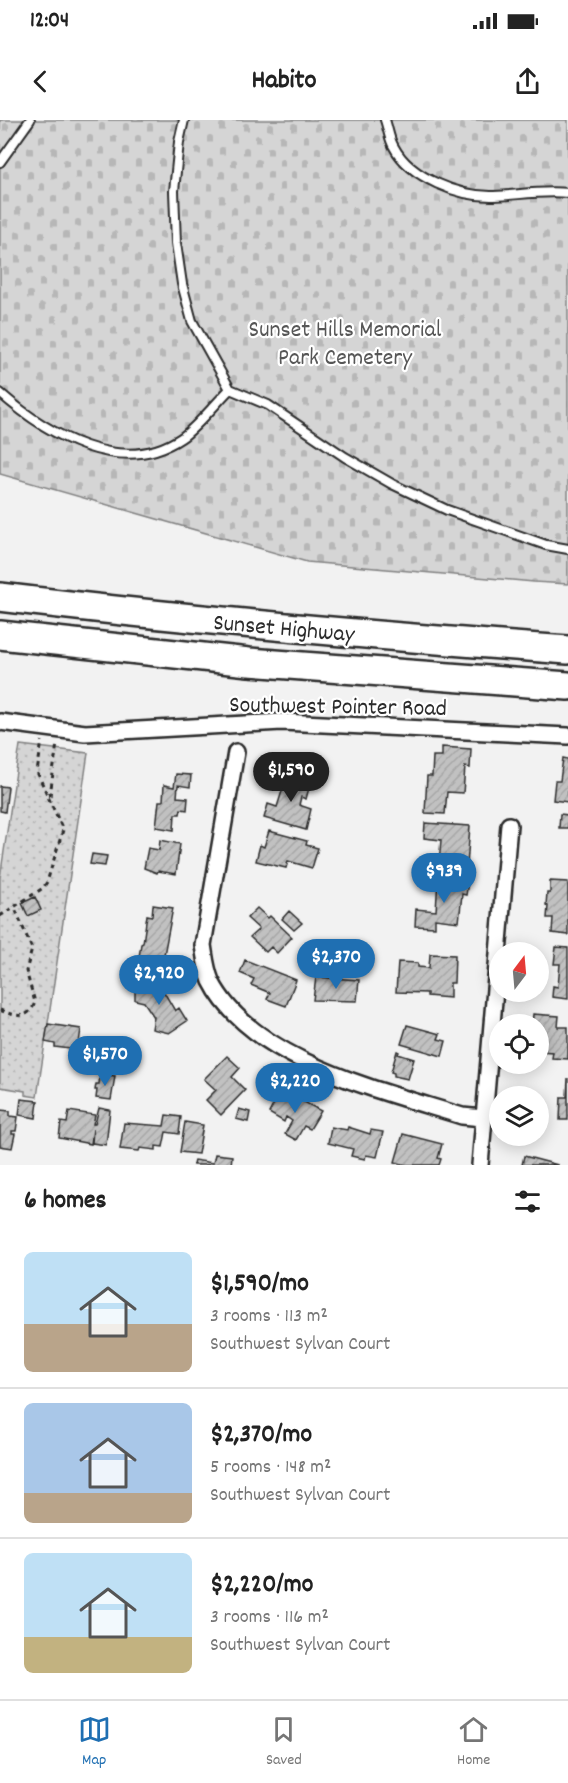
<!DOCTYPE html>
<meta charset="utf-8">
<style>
:root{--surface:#fff;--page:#f2f2f2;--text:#222;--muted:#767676;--line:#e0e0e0;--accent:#1f6fb2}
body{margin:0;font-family:Dekko,sans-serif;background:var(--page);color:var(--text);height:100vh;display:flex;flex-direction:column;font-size:22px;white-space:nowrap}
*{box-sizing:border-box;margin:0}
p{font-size:20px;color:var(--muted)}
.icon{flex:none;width:33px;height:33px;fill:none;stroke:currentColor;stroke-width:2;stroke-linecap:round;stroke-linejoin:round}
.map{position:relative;height:1045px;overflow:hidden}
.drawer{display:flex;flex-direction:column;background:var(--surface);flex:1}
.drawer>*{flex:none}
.needle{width:39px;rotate:16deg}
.fabs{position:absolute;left:489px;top:822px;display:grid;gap:12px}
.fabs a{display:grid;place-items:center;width:60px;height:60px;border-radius:50%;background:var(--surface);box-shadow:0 3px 15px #0003;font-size:30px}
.price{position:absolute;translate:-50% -51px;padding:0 14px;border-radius:21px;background:var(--accent);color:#fff;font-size:20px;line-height:39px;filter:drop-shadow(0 2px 3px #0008)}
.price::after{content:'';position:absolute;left:50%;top:36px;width:18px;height:14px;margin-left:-9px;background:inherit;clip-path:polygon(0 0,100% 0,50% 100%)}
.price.active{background:#222;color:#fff}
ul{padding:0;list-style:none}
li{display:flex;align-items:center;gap:18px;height:150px;padding:0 24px}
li+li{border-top:2px solid var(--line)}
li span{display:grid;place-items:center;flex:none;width:168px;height:120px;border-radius:9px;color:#555}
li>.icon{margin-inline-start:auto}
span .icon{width:72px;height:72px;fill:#fffc;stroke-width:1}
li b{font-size:26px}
h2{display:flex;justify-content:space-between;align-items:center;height:72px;padding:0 24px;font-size:26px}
.status{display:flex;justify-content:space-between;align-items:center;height:42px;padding:0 30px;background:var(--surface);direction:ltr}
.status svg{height:16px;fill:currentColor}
header{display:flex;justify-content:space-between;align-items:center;height:78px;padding:0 24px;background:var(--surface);font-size:27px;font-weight:800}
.menu{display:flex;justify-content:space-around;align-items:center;height:84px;border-top:2px solid var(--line);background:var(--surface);font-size:16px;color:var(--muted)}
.menu a{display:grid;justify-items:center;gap:3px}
.menu .active{color:var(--accent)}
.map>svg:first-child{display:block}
.green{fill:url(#green-dots);stroke:#808080;stroke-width:1.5}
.cemetery{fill:url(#cemetery-stones);stroke:#808080;stroke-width:1.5}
.building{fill:url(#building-hatch);stroke:#2b2b2b;stroke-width:1.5}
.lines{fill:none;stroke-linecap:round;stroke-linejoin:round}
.service-casing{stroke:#2b2b2b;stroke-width:12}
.minor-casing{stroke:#2b2b2b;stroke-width:20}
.motorway-casing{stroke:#2b2b2b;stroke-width:32}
.path{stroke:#2b2b2b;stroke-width:3;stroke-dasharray:4.5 4.5;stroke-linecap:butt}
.service{stroke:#fff;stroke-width:8}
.minor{stroke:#fff;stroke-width:15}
.motorway{stroke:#fff;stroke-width:27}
.labels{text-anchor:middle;stroke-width:4.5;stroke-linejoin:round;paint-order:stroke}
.park-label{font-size:24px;fill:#565656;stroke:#fff}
.street-label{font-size:24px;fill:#2b2b2b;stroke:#fff}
</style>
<div class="status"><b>12:04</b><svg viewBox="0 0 49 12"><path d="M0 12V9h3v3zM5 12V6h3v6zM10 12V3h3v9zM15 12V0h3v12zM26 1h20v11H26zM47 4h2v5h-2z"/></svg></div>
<header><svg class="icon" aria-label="back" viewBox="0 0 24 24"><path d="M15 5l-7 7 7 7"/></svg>Habito<svg class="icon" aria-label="share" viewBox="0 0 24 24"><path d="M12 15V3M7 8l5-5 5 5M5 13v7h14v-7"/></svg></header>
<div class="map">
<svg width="568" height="1045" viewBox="0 0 568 1045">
<defs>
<pattern id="green-dots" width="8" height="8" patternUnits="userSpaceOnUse" patternTransform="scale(1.5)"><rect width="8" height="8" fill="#d5d5d5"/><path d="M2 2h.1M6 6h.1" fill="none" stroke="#b7b7b7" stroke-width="1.8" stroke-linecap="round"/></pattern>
<pattern id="cemetery-stones" width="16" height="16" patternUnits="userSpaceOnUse" patternTransform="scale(1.5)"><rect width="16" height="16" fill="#d5d5d5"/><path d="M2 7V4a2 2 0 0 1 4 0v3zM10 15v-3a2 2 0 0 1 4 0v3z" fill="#b7b7b7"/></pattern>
<pattern id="building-hatch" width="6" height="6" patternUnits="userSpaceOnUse" patternTransform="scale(1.5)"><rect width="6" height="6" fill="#c1c1c1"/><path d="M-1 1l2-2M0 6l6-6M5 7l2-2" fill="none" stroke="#a6a6a6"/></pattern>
</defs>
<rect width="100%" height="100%" fill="#f2f2f2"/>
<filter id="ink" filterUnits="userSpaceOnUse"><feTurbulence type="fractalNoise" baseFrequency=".0167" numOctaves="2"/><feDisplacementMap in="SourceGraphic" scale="12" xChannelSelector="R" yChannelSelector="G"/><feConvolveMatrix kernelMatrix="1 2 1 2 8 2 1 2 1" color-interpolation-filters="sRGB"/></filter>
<g filter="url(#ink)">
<!-- green -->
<path class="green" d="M20 625 88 633 37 977 25 975V971L0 967V758Z"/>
<!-- cemetery -->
<path class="cemetery" d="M0 0H568V464L534 462 307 442 0 354Z"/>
<!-- building -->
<path class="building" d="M442 627 471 629 470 648 465 647 463 673 447 672 445 694 425 693 427 656H432L433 636H442Z
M563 638 568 639V682L553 680 555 661H560Z
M289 649 307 654 304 666 309 668 306 679 301 677 299 685 311 689 306 710 264 698 268 684 277 687Z
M176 654 191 655 190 667 178 665 177 677 188 678 187 690 181 689 180 694H175L174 710 156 707 159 681H163L164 665 174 667Z
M0 666 8 667 5 692 0 691Z
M560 694 568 695V708H559Z
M425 703 470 706 467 746 439 743 441 720 424 718Z
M269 711 307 721 306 725 318 728 312 748 288 741 286 748 256 741 260 725 264 727Z
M160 720 180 724 176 754 158 751 157 753 144 748 148 728 159 730Z
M92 734 107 736 105 746 90 744Z
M438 759 468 762 466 775 462 774 459 802 435 799V807L415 806 416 789 436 791Z
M550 761 568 762V815L552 813 553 798H547L548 786 546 785 547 773H550Z
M35 777 41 790 28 796 22 783Z
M153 785 173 788 163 840 139 837 141 824 143 823 147 795 152 796Z
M257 788 268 798 270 796 292 817 277 833 271 827 266 832 250 817 259 809 247 798Z
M289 791 302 803 294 810 282 799Z
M556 827 568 828V879L552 877 553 866 558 867 560 844H554Z
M430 834 455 835 454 863H450V878L427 876V873L396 872 398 842 418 843V847L429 848Z
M245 840 296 860 286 886 267 879 270 873 251 865 254 859 240 853Z
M154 855 175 891 179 888 187 901 169 913 152 909 154 897 144 882 135 880V862L143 861Z
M316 857 359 860 357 881 313 880Z
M533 894 559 896 558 907H568V939L552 938 553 932 538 931V904H532Z
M48 904 81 909 78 930 55 927V924L45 922Z
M407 905 440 914 438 919 446 921 442 936 401 924Z
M397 931 399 932 398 934 414 939 408 959 394 956V953L391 952Z
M227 936 240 948 232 957 245 970 221 995 206 980 216 970 204 959Z
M100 954 115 956 111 980 96 978 97 970H95L96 964H99Z
M568 958V1000H560L561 977H567Z
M279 974 293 981 295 977 321 991 310 1009 304 1006 296 1020 285 1014 292 1001 286 997 284 1002 269 993Z
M21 979 38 981 36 998 19 995Z
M99 988 110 990 106 1025 92 1023 93 1009 91 1024 59 1018 61 1002 67 1003 69 991 95 995 93 1004H95Z
M239 989 250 992 248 1002 236 999Z
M0 990 10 991V996L18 997 16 1011H12V1014H15L12 1028 0 1026Z
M166 995 181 997 179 1014 166 1012 163 1027 156 1026V1030L140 1028 139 1031 120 1029 124 1003 164 1006Z
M185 1002 203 1005 198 1034 180 1032Z
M331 1007 347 1010 348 1007 370 1014 371 1010 383 1012 377 1037 366 1035 365 1039 351 1036 353 1029 328 1023Z
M403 1014 442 1024 438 1038 441 1039 439 1045H406L395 1042Z
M215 1034 232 1036 231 1045H193L194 1040 213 1043Z
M524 1036 558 1045H522Z"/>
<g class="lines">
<defs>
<path id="service" d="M184 0 179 22 174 71 176 123 182 164 192 201 230 269 268 285 345 337 392 364 447 390 546 425 568 429
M385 0C388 8 389 19 394 27 410 58 460 77 494 76 518 75 544 70 568 73
M0 42 30 0
M0 273C47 314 121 358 181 318 195 309 217 282 230 269"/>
<path id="minor" d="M0 602 85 613 282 602 568 616
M236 632 203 825C205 837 206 849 211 861 251 941 383 971 462 996L483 998
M480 1045 509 705"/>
<path id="motorway" d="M0 477C189 500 378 516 568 530
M0 515 249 542 568 566"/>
</defs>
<!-- service casing -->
<use href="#service" class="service-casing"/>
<!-- minor casing -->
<use href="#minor" class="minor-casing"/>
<!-- motorway casing -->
<use href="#motorway" class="motorway-casing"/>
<!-- path -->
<path class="path" d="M50 676 57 623
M0 796 43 768 47 762 63 710 37 652 42 621
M0 890C14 896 29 901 35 882L26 851 32 829 14 786"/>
<!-- service -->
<use href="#service" class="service"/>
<!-- minor -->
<use href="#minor" class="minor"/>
<!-- motorway -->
<use href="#motorway" class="motorway"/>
</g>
</g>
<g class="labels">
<!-- park labels -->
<g class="park-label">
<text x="345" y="216">Sunset Hills Memorial<tspan x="345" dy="28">Park Cemetery</tspan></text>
</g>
<!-- street labels -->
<g class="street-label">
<text transform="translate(284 507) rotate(5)" y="8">Sunset Highway</text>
<text transform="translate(338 585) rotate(1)" y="8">Southwest Pointer Road</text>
</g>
</g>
</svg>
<div class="fabs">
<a><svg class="needle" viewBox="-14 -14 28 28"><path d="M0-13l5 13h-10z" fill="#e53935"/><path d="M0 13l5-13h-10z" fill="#767676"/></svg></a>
<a><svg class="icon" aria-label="locate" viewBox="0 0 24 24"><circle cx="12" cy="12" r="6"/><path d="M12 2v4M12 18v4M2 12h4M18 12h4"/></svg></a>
<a><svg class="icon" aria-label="layers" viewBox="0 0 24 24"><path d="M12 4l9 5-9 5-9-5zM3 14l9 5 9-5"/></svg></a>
</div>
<b class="price active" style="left:291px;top:683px">$1,590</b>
<b class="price" style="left:444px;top:784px">$939</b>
<b class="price" style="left:336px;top:870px">$2,370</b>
<b class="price" style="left:159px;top:886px">$2,920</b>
<b class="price" style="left:105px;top:967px">$1,570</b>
<b class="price" style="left:295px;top:994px">$2,220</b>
</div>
<section class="drawer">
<h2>6 homes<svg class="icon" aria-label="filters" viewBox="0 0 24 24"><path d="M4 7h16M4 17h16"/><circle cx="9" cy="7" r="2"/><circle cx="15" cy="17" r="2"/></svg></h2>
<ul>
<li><span style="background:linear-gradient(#bfe0f5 60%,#b9a48a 0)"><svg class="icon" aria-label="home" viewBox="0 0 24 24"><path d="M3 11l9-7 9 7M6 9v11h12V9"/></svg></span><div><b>$1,590/mo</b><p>3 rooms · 113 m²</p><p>Southwest Sylvan Court</p></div></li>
<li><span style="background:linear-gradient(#a9c7e8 75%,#b9a48a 0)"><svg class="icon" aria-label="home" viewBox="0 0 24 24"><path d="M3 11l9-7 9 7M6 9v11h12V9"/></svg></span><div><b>$2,370/mo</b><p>5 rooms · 148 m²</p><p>Southwest Sylvan Court</p></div></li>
<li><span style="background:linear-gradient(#bfe0f5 70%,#c2b280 0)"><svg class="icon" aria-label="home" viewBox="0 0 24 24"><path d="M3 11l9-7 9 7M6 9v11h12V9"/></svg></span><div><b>$2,220/mo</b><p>3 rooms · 116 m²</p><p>Southwest Sylvan Court</p></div></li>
</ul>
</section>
<nav class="menu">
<a class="active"><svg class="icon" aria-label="map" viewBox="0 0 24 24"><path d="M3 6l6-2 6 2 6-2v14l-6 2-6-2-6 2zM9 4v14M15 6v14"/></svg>Map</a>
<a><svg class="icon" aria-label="saved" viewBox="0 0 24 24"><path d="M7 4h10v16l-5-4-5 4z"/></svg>Saved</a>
<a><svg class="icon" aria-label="home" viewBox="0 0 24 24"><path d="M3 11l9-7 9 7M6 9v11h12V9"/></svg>Home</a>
</nav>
